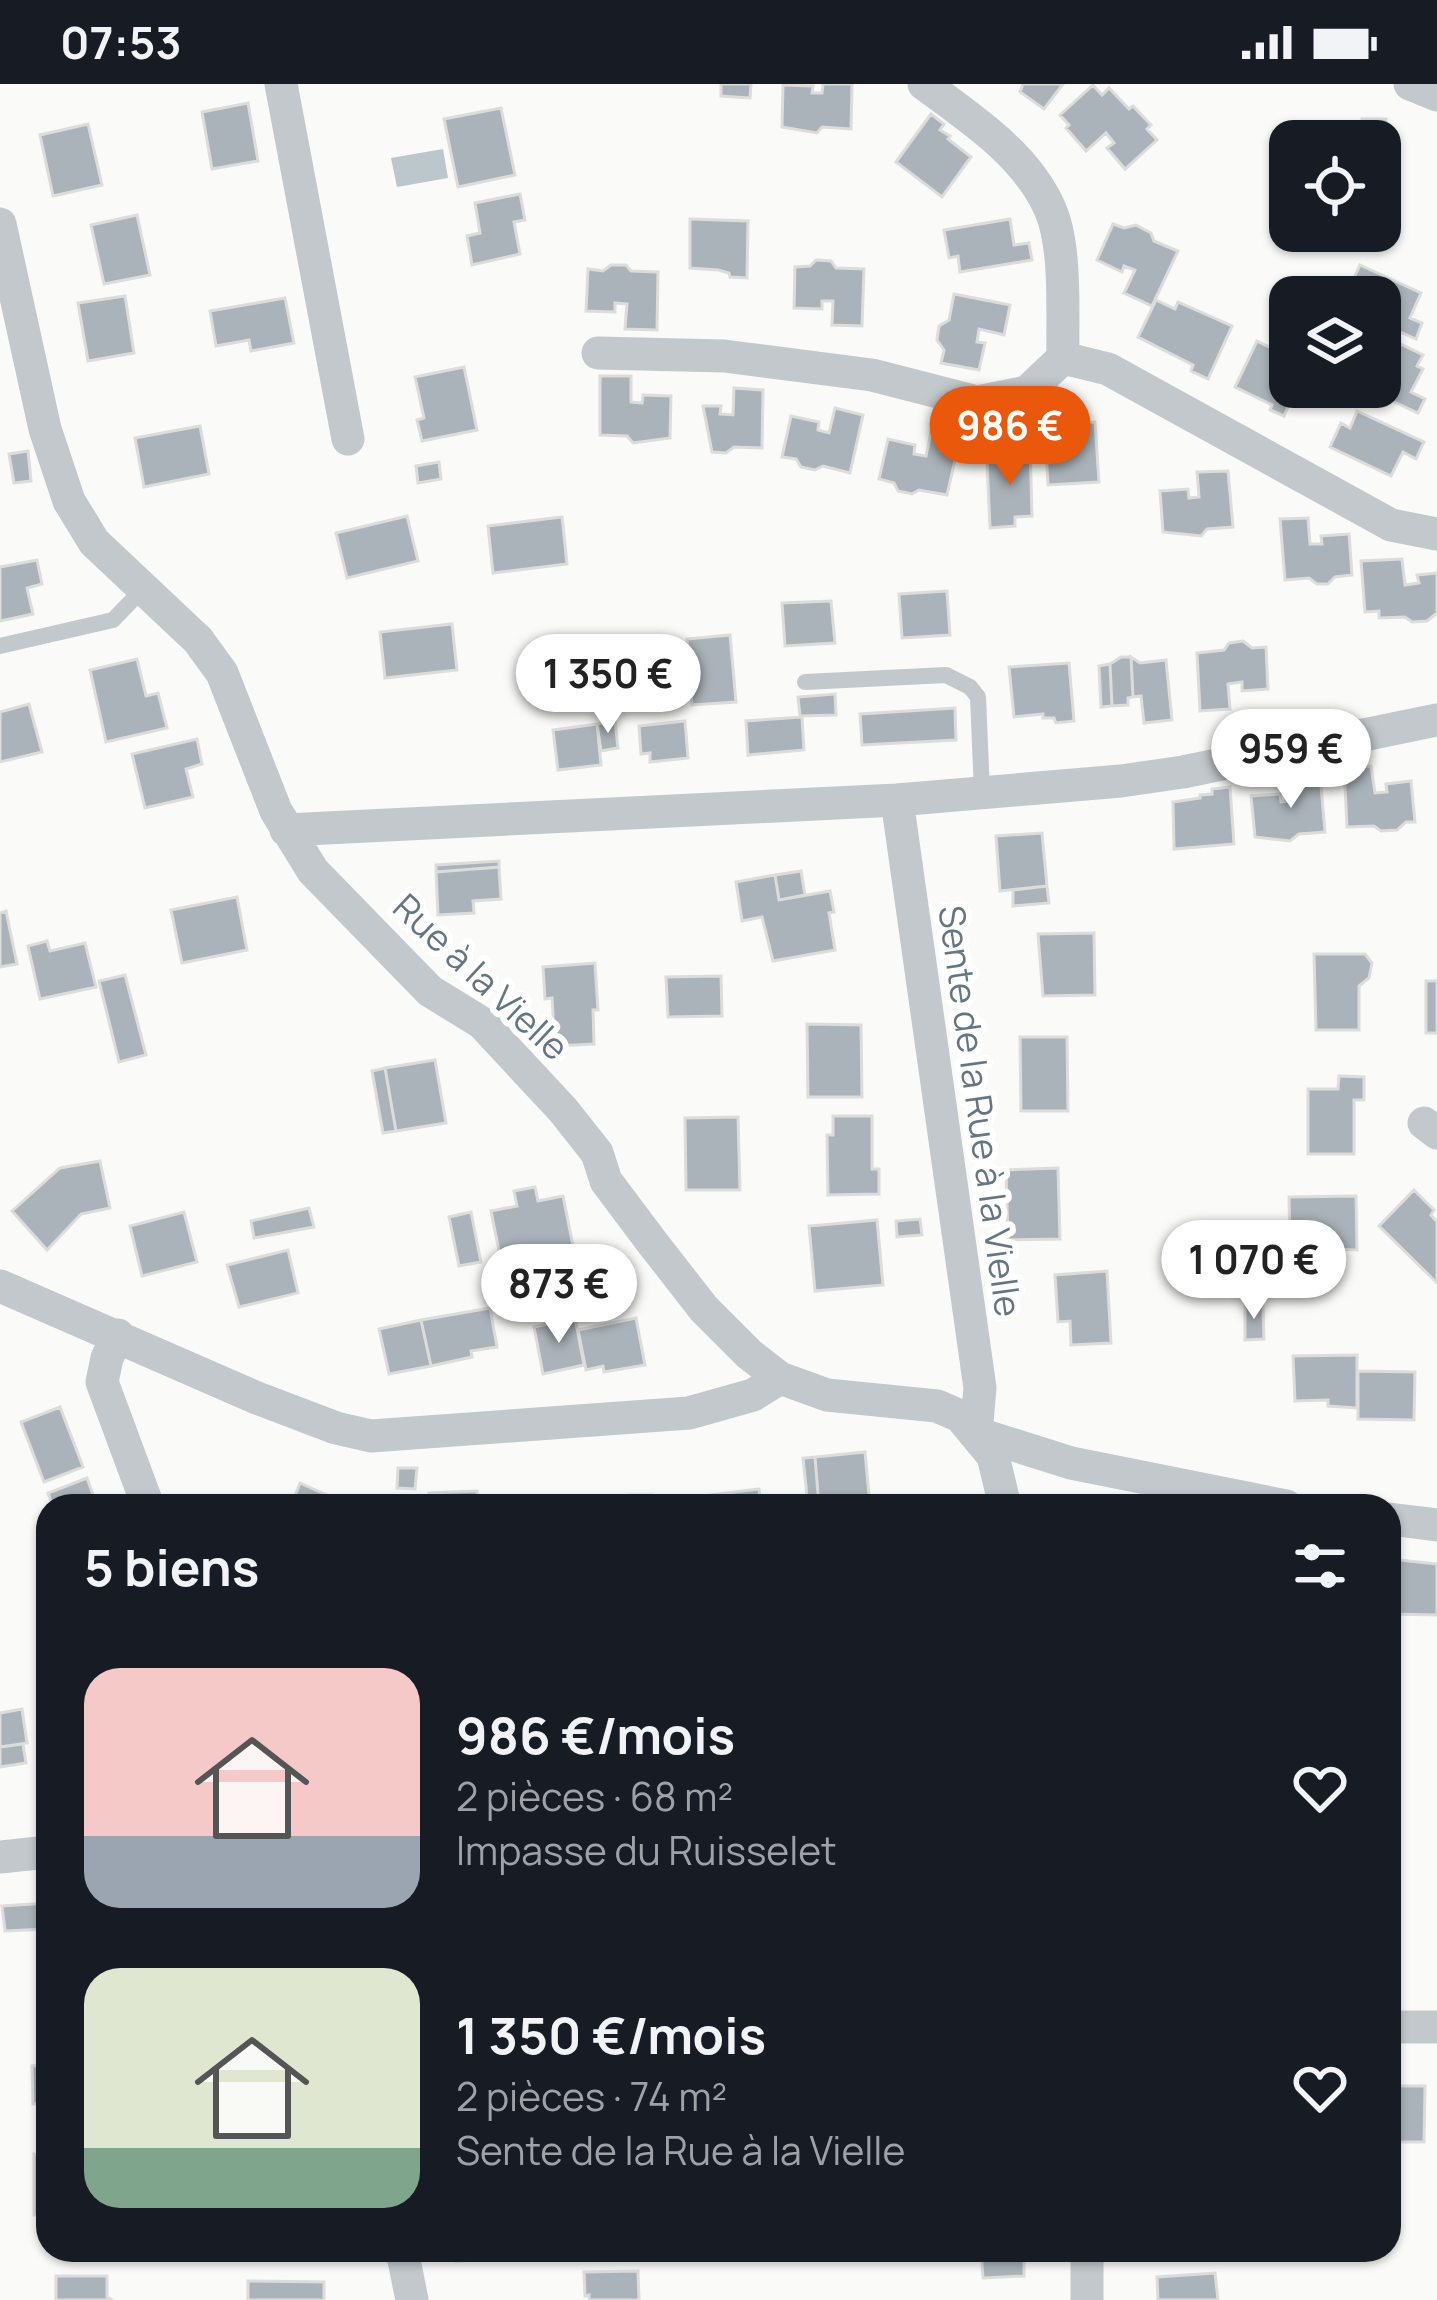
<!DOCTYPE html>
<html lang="fr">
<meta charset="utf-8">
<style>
:root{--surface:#171b24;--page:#242831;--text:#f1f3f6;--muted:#9ea1a6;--accent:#ea580c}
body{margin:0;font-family:Manrope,sans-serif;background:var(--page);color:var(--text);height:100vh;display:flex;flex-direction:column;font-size:45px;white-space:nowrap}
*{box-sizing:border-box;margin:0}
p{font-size:39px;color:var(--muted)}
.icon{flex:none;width:66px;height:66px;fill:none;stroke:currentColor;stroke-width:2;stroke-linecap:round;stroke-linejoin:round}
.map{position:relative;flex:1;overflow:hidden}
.details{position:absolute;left:36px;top:1410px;width:1365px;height:768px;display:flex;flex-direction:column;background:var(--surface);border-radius:36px;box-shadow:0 3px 9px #0004}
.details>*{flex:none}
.tools{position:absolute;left:1269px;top:36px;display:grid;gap:24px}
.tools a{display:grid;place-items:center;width:132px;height:132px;border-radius:24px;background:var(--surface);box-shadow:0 3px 9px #0004;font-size:60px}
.price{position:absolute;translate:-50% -102px;padding:0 27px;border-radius:42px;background:#fff;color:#222;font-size:39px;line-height:78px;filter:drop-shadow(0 3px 6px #0008)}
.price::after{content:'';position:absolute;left:50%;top:72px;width:36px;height:27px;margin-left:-18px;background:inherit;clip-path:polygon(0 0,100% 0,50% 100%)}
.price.current{background:var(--accent);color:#fff}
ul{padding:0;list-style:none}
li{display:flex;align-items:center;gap:36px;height:300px;padding:0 48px}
li span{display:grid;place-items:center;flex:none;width:336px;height:240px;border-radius:36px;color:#555}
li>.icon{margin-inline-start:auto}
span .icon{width:144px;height:144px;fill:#fffc;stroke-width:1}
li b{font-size:51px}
h2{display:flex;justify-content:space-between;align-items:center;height:144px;padding:0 48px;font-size:51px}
.status{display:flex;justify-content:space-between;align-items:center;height:84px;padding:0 60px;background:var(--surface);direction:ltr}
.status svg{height:33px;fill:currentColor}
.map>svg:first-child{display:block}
.water{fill:#bbc7cb}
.building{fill:#aab3b9;stroke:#dcdcda;stroke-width:3}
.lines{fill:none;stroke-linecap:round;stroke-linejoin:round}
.lane{stroke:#c3c8cc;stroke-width:16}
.street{stroke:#c3c8cc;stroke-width:33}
.labels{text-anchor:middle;stroke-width:12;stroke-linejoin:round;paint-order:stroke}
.street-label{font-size:36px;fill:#657683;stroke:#fff}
</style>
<div class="status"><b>07:53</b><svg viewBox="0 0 49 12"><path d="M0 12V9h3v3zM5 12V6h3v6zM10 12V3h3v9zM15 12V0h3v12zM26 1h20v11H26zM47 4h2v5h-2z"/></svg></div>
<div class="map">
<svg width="1437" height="2216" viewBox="0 0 1437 2216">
<rect width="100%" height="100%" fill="#fafaf8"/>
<!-- water -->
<path class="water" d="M443 65 448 94 397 103 391 74Z"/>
<!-- building -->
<path class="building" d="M721 0H751L750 14 721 12Z
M823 0H852L851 45 822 43 817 49 782 43 783 1 813 2 812 9H822Z
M1023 0H1063L1044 25 1020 8Z
M1093 1 1102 11 1109 4 1129 25 1133 22 1151 41 1147 45 1157 56 1125 85 1107 64 1114 59 1106 49 1086 67 1066 44 1069 41 1060 31Z
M248 19 258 77 212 85 202 28Z
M501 24 515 91 458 103 444 35Z
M931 30 944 40 940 46 950 52 948 55 971 73 942 113 896 78Z
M1362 35H1386L1385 60 1362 57Z
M88 40 102 101 53 112 40 51Z
M520 110 525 136 514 138 520 170 472 181 467 152 480 149 475 119Z
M137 131 150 191 104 200 91 141Z
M690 135 748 137 747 194 730 193 729 189 718 186 690 184Z
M1010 135 1014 161 1029 159 1032 176 960 188 958 172 949 174 944 146Z
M1113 140 1124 144 1136 141 1151 149 1154 157 1178 167 1152 222 1124 209 1135 186 1124 182 1122 188 1097 176Z
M816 176 831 177 836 184 864 185 862 242 832 241 833 217H822V225L794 224 795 183 810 182Z
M611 181H626L631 187 658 188 657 246 625 245 627 220 615 219V228L586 227 588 185 603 187Z
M1360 181 1421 209 1410 234 1422 239 1416 255 1380 239V213H1357L1349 205Z
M954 210 1010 221 1004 251 979 245 977 258 985 259 979 286 941 279 944 266 937 256 939 242 949 236Z
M125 212 134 269 88 277 78 219Z
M285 214 294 259 251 267 249 256 216 262 210 227Z
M1156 216 1175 225 1178 218 1232 242 1208 295 1191 287 1193 281 1138 253Z
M1380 250 1423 271 1417 282 1423 285 1411 308 1425 315 1418 329 1362 303H1380Z
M1257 257 1290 273V303H1297L1284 332 1270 326 1272 321 1235 303Z
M464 283 477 346 422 357 417 336 424 334 415 293Z
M600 292H631V318L642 319 643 311 671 312 670 354 633 359 627 352 600 351Z
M734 304 763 306 762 364 734 363 726 369 712 368 703 322H721L720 330 733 331Z
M835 324 863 331 850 389 823 382 815 386 801 383 796 375 782 373 791 332 819 338 818 346 829 349Z
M1357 327 1424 358 1416 375 1403 368 1391 392 1330 363 1341 339 1350 344Z
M1095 338 1099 398 1048 401 1045 350 1072 348 1082 345 1083 339Z
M200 342 209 390 144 403 135 354Z
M931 348 960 354 947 411 919 406 912 410 898 407 894 399 879 395 888 355 915 361 914 370 926 372Z
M1030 360 1032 432 1015 433V442L990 444 987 377 1013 376 1012 361Z
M28 367 31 397 14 399 9 370Z
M439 378 441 395 418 399 416 382Z
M1228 387 1233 443 1207 445 1201 452 1163 448 1160 407 1188 405 1189 414 1199 413 1197 388Z
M407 432 418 477 347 494 336 449Z
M562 433 567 480 493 489 488 442Z
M1308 434 1310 460H1322L1321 452 1349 450 1352 491 1335 493 1328 500H1317L1309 494 1285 496 1280 435Z
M1402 475 1405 501 1419 499 1417 491 1437 489V529L1427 537 1412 538 1405 533 1379 534V527L1365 528 1361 477Z
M37 476 42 500 27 504 33 530 0 537V483Z
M947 507 950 551 902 554 899 510Z
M831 517 835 559 785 562 782 519Z
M452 540 457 586 385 594 380 548Z
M730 551 736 618 692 621 687 555Z
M1243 557 1252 564 1266 563 1268 605 1242 607V598L1228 600 1230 625 1200 627 1197 569 1224 566 1229 559Z
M1121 573H1131L1133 613 1128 614V621L1112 622 1110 580Z
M1131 573 1140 579 1166 576 1172 636 1144 639 1141 612 1133 613Z
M137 575 146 612 158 609 167 644 106 658 90 586Z
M1069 579 1074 637 1056 639 1054 634H1043V630L1014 633 1009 583Z
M1110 580 1112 622 1101 623 1099 582Z
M835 610 836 631 800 632 798 613Z
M29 620 42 668 0 678V628Z
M955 624 956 656 862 661 860 630Z
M802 633 804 666 748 671 746 637Z
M615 637 618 664 601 667 597 640Z
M685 637 688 674 650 678V669L641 670 639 642Z
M597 640 601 681 558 686 553 646Z
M197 655 202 680 186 685 193 713 145 724 132 670Z
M1371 682 1375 709 1387 708 1386 700 1411 697 1415 738H1406L1397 746 1381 747 1374 742 1347 743 1344 683Z
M1320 690 1325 748 1299 750 1290 757 1255 753 1251 712 1280 710 1281 718 1293 717 1291 692Z
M1230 703 1234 760 1174 765 1173 718 1200 714V711L1212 710V705Z
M1042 749 1047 802 1000 807 996 752Z
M499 777V783L436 788V781Z
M499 783 501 815 473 817 474 829 438 831 436 788Z
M801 787 805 811 779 816 775 791Z
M775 791 779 816 830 807 834 828 829 829 835 866 773 877 762 833 742 837 736 798Z
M1047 802 1049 819 1013 822V806Z
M237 813 247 866 182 879 171 826Z
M6 827 17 880 0 883V829Z
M1094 849 1095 911 1043 912 1038 850Z
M47 857 50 867 85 859 96 903 40 915 28 862Z
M1314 870H1365L1372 879 1369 894 1359 902V946H1316Z
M595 879 598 926H593L594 960 555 962 552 914 545 915 543 883Z
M125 891 146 971 119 978 99 897Z
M721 892 722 932 668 933 666 893Z
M1426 897H1437V949H1426Z
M807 940 861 941 862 1013H808Z
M1020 953H1067L1068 1027H1021Z
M435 976 446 1039 396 1047 385 984Z
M385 984 396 1047 383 1049 372 987Z
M1339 992 1364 993V1016H1354V1070H1308V1005H1338Z
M833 1032H872V1085H879V1110L828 1111 827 1051H833Z
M738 1033 740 1106H686L685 1034Z
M100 1077 110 1124 81 1130 47 1166 12 1127 60 1084Z
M1058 1084 1060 1155 1008 1156 1006 1086Z
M535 1103 538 1117 563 1112 573 1162 501 1177 491 1127 517 1122 514 1107Z
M1414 1106 1434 1126 1431 1131 1437 1138V1199L1379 1142Z
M1356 1112 1357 1166 1290 1163 1289 1113Z
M309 1124 314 1143 254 1154 251 1137Z
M184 1128 197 1178 142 1192 130 1142Z
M471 1128 481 1178 459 1182 449 1133Z
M920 1135 922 1151 897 1153 896 1137Z
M877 1136 883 1201 815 1207 809 1142Z
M288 1166 298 1209 239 1223 227 1181Z
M1107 1187 1111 1259 1071 1261 1070 1237 1058 1238 1055 1191Z
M1245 1220 1263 1221 1264 1255 1245 1256Z
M490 1224 497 1263 471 1267 472 1273 431 1282 421 1236Z
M575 1234 584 1281 543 1290 534 1243Z
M636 1234 645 1281 604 1288 603 1282 586 1286 578 1246Z
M421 1236 431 1282 389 1290 379 1245Z
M1357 1271V1324L1328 1322V1316L1295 1317 1293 1272Z
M1358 1287 1415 1288 1414 1336 1358 1335Z
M60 1323 83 1383 44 1398 21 1338Z
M865 1368 870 1422H819L815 1373Z
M815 1373 819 1422H808L803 1374Z
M398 1384H417L415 1405 397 1404Z
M87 1394 97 1422H53L48 1409Z
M300 1399 342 1418 340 1422H291Z
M759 1405 761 1422H693V1418L710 1417V1411Z
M477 1407 478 1422H429V1409Z
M630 1411H653L654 1422H576L575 1415Z
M1390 1475 1437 1480V1531L1390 1530Z
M22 1625 27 1659 0 1663V1629Z
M23 1660 26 1679 0 1683V1663Z
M48 1819V1845L5 1847 2 1822Z
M1389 1831H1398V1878H1389Z
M48 1981V2019L33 2020 32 1982Z
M1392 1997V2002H1425L1424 2058H1389Z
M34 2070 48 2071V2132L34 2131Z
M455 2166H506V2175L456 2177Z
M981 2166H1024V2192L983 2194Z
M638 2187 639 2216H589V2211L585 2212 584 2188Z
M1215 2189 1218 2216H1158L1157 2193Z
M56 2192H107V2213L112 2216H56Z
M248 2197 324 2198V2216H248Z"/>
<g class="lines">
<!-- lane -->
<path class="lane" d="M0 562 113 536 142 506
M805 598 946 591 970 603 978 613 982 708"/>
<!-- street -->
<path class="street" d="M281 0 348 355
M924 0C970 34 1026 70 1050 125 1067 163 1062 231 1063 274L1108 285 1391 441 1437 450
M1410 0 1437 11
M0 140 45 345 69 417 94 458 198 556 222 589 276 727 313 787 430 907 482 939 563 1026 597 1069 606 1097 651 1157 704 1225 749 1270 780 1294 827 1311 937 1322 960 1332 993 1372 1005 1422
M598 269 724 272 872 291 977 318 1027 308 1063 274
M897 716 980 1304 976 1349 1071 1379 1286 1422
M286 746 897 716 1121 697 1183 688 1437 636
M1424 1039 1437 1049
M0 1202 257 1314 336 1344 371 1352 689 1329 753 1311 780 1294
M118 1251 107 1274 102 1298 148 1422
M1389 1435 1437 1441
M0 1773 48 1768
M1389 1943H1437
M402 2166 412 2216
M1087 2216V2166"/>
</g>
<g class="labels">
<!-- street labels -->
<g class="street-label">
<text transform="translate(481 893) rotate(43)" y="13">Rue à la Vielle</text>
<text transform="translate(980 1027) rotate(82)" y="13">Sente de la Rue à la Vielle</text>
</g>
</g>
</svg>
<div class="tools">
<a><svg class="icon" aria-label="locate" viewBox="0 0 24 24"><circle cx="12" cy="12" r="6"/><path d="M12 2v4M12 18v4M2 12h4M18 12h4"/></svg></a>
<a><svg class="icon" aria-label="layers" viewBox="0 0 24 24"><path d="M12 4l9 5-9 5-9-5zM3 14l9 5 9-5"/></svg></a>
</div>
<b class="price current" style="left:1010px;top:404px">986 €</b>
<b class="price" style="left:608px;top:652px">1 350 €</b>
<b class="price" style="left:1291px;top:727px">959 €</b>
<b class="price" style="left:1254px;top:1238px">1 070 €</b>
<b class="price" style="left:559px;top:1262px">873 €</b>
<section class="details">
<h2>5 biens<svg class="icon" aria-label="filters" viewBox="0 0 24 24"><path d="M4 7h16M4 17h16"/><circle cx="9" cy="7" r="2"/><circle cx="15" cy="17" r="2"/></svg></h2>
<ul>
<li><span style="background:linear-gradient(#f6c9c9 70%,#9aa5b1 0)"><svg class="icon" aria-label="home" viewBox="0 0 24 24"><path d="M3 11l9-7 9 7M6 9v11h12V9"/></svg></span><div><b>986 €/mois</b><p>2 pièces · 68 m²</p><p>Impasse du Ruisselet</p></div><svg class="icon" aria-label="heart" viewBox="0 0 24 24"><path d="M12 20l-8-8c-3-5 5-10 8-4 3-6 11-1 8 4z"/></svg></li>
<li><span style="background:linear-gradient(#dfe7d0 75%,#7fa58c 0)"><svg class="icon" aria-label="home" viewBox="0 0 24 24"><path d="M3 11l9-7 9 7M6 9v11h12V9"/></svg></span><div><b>1 350 €/mois</b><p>2 pièces · 74 m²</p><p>Sente de la Rue à la Vielle</p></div><svg class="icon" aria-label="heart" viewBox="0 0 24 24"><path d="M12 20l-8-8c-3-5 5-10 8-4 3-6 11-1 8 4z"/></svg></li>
</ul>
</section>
</div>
